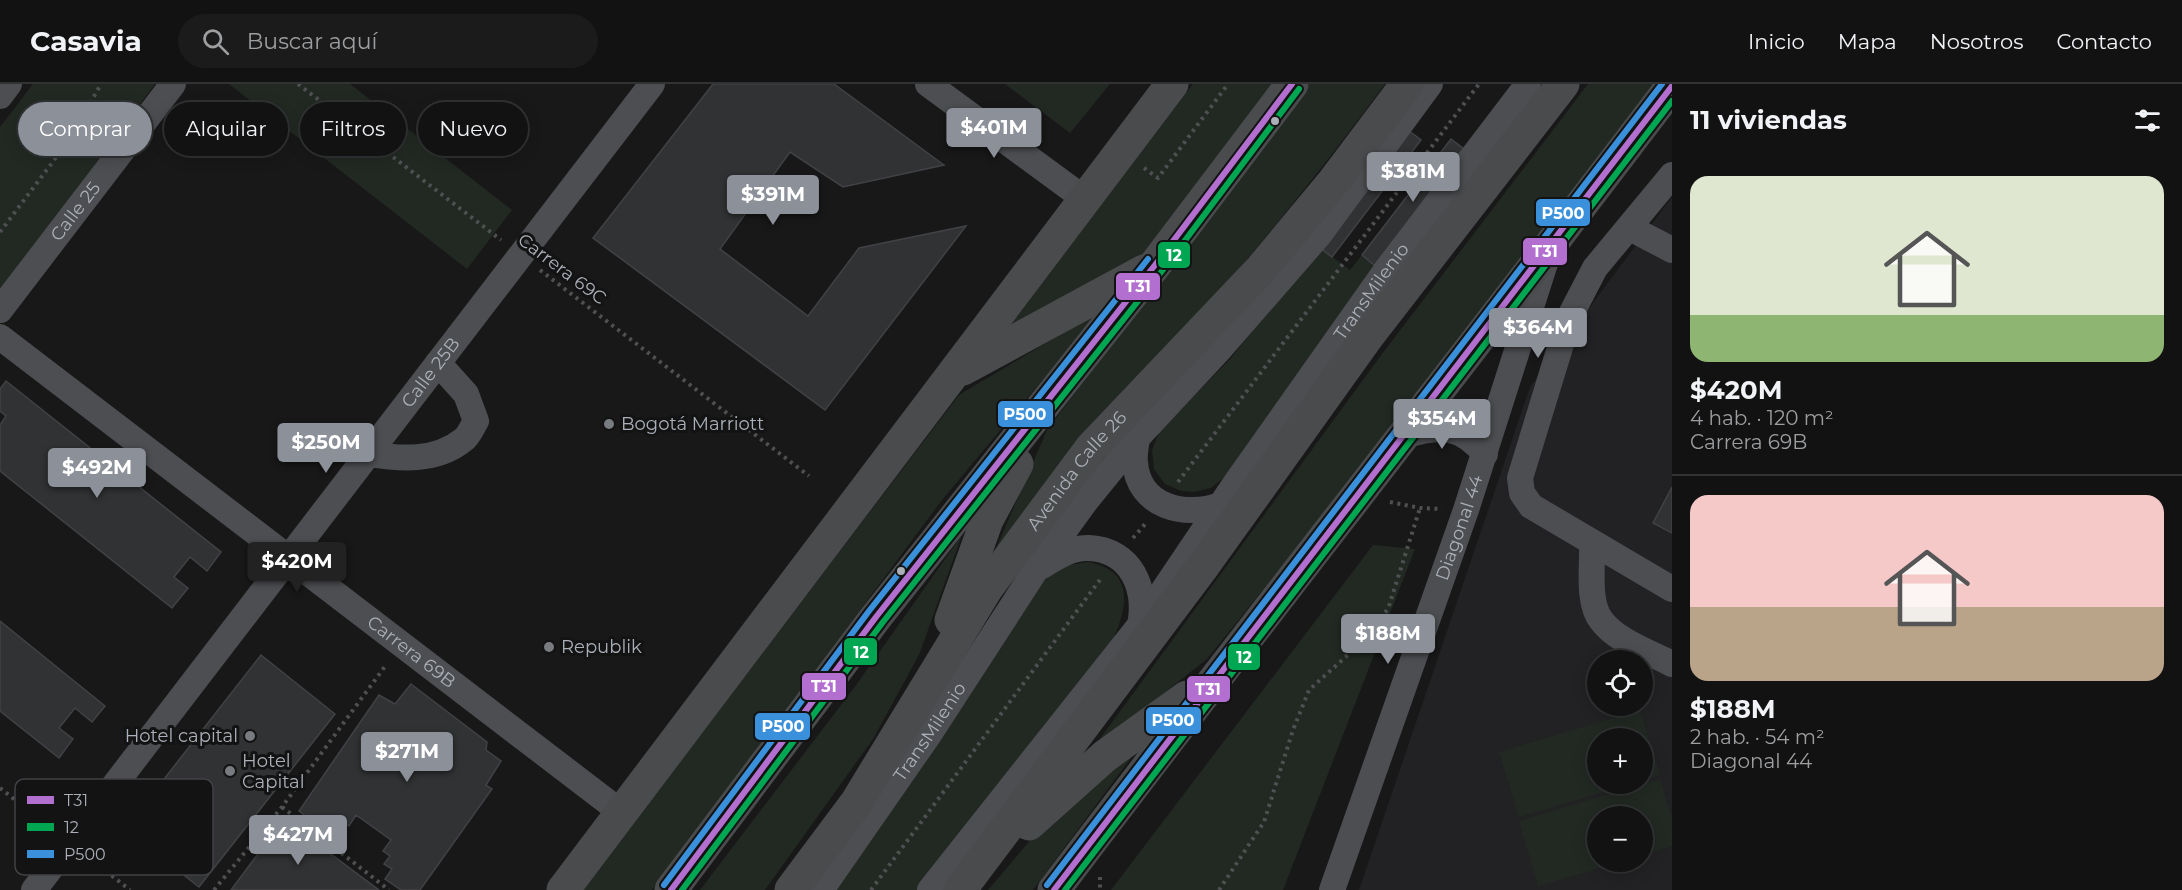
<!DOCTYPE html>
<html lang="es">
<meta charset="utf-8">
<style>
:root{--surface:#121213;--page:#1b1b1c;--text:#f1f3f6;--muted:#9c9ea0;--line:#313233;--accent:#8c9099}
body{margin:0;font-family:Montserrat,sans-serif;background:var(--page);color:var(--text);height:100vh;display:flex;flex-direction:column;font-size:22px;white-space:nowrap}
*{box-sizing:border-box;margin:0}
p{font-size:20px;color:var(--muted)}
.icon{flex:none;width:33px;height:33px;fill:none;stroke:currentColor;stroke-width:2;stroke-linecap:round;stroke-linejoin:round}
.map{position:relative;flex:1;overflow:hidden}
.panel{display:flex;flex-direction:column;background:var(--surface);width:510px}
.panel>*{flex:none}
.top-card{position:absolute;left:18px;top:18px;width:570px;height:54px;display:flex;gap:12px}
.controls{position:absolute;left:1587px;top:566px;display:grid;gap:12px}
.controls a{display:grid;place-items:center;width:66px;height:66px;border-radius:50%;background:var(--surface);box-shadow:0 3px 15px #0003,0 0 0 2px var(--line);font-size:30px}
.price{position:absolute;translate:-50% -51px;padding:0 14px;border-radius:6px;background:var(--accent);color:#fff;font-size:20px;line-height:39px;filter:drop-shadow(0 2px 3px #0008)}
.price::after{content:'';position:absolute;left:50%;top:36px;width:18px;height:14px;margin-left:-9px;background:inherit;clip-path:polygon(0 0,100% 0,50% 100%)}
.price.current{background:#222;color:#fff}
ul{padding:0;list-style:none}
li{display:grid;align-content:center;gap:12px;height:318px;padding:0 18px}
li+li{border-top:2px solid var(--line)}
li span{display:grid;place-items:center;height:186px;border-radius:18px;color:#555}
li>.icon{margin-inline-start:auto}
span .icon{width:108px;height:108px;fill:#fffc;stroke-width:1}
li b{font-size:26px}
h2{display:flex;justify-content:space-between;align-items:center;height:72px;padding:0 18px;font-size:26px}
.tag{padding:0 21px;border-radius:27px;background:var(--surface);box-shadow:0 3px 15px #0003,0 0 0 2px var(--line);font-size:21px;line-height:54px}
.tag.current{background:var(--accent);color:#fff}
header{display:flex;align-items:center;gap:36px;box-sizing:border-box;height:84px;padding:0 30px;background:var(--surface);border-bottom:2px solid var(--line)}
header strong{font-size:28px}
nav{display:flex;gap:33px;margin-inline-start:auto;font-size:21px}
.search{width:420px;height:54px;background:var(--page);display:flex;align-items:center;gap:15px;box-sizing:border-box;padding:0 21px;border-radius:33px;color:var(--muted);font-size:22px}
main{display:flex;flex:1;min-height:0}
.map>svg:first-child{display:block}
.built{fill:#222224;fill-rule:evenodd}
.green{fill:#222923}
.building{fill:#313233;stroke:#414245;stroke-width:1.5}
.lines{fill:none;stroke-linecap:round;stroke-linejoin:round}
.path{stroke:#4e5052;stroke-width:4;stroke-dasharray:3 4.5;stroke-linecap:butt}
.minor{stroke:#4d4e51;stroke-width:26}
.major{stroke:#4a4b4d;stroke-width:33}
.bus-1-casing{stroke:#131314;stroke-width:10}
.bus-2-casing{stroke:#131314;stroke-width:10}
.bus-3-casing{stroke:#131314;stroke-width:10}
.bus-1{stroke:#b36fd0;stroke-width:6}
.bus-2{stroke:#00a651;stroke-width:6}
.bus-3{stroke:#3a90db;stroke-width:6}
.bus-dot{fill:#abb0b8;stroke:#131314;stroke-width:2}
.poi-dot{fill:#787b80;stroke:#131314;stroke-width:2}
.labels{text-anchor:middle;stroke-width:6;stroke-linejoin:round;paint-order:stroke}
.street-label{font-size:18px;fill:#abb0b8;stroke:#131314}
.poi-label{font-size:18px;fill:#abb0b8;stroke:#131314;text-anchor:start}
.key{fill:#131314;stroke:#414245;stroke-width:1.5}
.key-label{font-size:16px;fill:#abb0b8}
.line-badge{stroke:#131314;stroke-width:2}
.badge-label{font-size:16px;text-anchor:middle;font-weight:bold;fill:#fff}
</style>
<header>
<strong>Casavia</strong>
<div class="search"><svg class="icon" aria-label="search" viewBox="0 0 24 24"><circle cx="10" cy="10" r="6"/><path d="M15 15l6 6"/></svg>Buscar aquí</div>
<nav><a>Inicio</a><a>Mapa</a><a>Nosotros</a><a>Contacto</a></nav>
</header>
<main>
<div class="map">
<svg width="1672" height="806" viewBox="0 0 1672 806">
<rect width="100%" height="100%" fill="#181819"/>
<!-- built -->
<path class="built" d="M1672 113V806H1359L1530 303ZM1598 576H1642V621H1598ZM1598 654H1642V699H1598ZM1598 732H1642V777H1598Z"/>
<!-- green -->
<path class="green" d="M33 0H155L0 209V43Z
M229 0H350L512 126 467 185Z
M1005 0H1110L1070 49Z
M1193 0H1274L1145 175 997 254Z
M1309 0H1385C1264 164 1129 315 995 467L1047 346Z
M1588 0H1655L1295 466 1207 575 1091 667 1382 270Z
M1319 163 1350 186 1362 171 1375 182 1227 391 1211 404 1194 408 1181 407 1165 400 1154 385 1152 366 1160 346 1231 274Z
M1100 227 942 416 652 806H582L959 311Z
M962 451 919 571 873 655 765 806H700L854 604Z
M1373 461 1415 465 1283 806H1111Z
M1088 478C1137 487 1127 526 1111 560L920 806H832L1045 490 1062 482Z
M1640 626 1660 691 1643 697 1642 654H1598V699H1634L1519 733 1499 668Z
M1142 659 1033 806H988L1050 733Z
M1660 695 1672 734V762L1643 771 1642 732H1598V777H1623L1538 802 1519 737Z"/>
<!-- building -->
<path class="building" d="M713 0H834L944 81 843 103 790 68 720 165 808 232 859 164 966 142 825 326 593 154Z
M1408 46 1421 56 1332 173 1319 163Z
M1451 55 1464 65 1375 182 1362 171Z
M6 297 221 468 207 487 190 473 174 493 188 504 172 524 0 387V341L6 332 0 327V305Z
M1672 403V449L1653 439Z
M0 537 105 622 92 638 75 624 59 644 73 655 59 674 0 627Z
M261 571 335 630 199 803 125 745Z
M411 600 487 658 486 666 501 677 486 701 492 705 420 806H401L385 795 392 785 384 780 390 772 383 767 391 756 356 731 349 742 338 735 335 741 325 734 320 742 299 727 379 611 395 620Z
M284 735 379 806H231Z"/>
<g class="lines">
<!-- path -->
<path class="path" d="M298 0 501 156
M1144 84 1158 94 1228 0
M0 148 70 55 101 0
M540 186 809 392
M1178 398 1479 0
M1390 418 1420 424 1442 425
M1133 454 1146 439
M0 704 51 744
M282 723 389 806
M88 773 130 806
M1100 793V806
M214 806 282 723 386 581
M871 806 1102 493
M1219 806 1264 738 1293 646 1309 606 1350 569 1388 525 1420 424"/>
<!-- minor -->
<g class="minor">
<path d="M928 0 1086 116"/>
<path d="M0 12 9 0"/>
<path d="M1672 91 1595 184 1569 234 1520 394 1522 409 1531 422 1672 505"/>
<path d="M1630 144 1672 166"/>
<path id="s1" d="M0 226 173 0"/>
<path id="s2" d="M0 253 622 729"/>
<path d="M1404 352C1439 341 1460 340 1485 370"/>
<path d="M1137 354C1136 362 1134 370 1135 378 1138 423 1185 434 1221 421"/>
<path d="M368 370C400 375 436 378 463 356 469 352 472 343 476 337L466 310 438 279"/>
<path d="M1592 459C1593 481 1587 518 1601 536 1616 557 1650 568 1672 580"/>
<path d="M1042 482C1056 473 1072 463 1089 464 1132 466 1147 505 1140 541"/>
<path id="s3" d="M34 806 652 0"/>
<path id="s4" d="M821 806 930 649 1035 487 1085 418 1137 354 1219 266 1319 151 1430 0"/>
<path id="s5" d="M930 806 1140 541 1235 400 1387 185 1528 0"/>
<path id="s6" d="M1332 806 1466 426 1547 173"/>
</g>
<!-- major -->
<g class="major">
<path d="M963 285 1144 187"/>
<path d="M951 536 987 436 1017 380"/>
<path d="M1029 740 1105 672 1187 613"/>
<path d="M563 806 1172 0"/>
<path d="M671 806 876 533 1155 181 1292 0"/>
<path id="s7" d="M791 806 856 719 987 504 1091 364 1261 185 1334 97 1407 0"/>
<path d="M960 806 1204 481 1368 252 1563 0"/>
<path d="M1054 806C1258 536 1468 272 1672 2"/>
</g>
<defs>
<path id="bus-1" d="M671 806 876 533 1155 181 1292 0
M1054 806 1672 2"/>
<path id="bus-2" d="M682 806 883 538 1162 187 1299 5
M1065 806 1672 17"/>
<path id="bus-3" d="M664 801 869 527 1148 175
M1047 801 1662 0"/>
</defs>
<!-- bus-1 casing -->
<use href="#bus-1" class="bus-1-casing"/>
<!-- bus-2 casing -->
<use href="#bus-2" class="bus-2-casing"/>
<!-- bus-3 casing -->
<use href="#bus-3" class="bus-3-casing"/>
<!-- bus-1 -->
<use href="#bus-1" class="bus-1"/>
<!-- bus-2 -->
<use href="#bus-2" class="bus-2"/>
<!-- bus-3 -->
<use href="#bus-3" class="bus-3"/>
</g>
<!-- markers -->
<g class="bus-dot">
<circle cx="1275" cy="37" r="5"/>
<circle cx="901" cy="487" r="5"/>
</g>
<g class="poi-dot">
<circle cx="609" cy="340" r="6"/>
<circle cx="549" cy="563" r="6"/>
<circle cx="250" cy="652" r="6"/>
<circle cx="230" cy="687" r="6"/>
</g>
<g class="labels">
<!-- street labels -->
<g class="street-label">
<text dy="6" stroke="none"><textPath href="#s1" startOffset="124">Calle 25</textPath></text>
<text transform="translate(562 185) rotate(37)" y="6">Carrera 69C</text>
<text dy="6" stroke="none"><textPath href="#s5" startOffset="744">TransMilenio</textPath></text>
<text dy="6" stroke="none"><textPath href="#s3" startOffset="652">Calle 25B</textPath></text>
<text dy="6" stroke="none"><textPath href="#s7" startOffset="508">Avenida Calle 26</textPath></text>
<text dy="6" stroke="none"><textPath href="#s6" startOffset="384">Diagonal 44</textPath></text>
<text dy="6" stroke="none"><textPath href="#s2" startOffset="518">Carrera 69B</textPath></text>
<text dy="6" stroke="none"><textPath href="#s4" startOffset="192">TransMilenio</textPath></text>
</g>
<!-- poi labels -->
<g class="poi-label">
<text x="621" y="346">Bogotá Marriott</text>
<text x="561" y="569">Republik</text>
<text x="238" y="658" text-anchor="end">Hotel capital</text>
<text x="242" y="683">Hotel<tspan x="242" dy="21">Capital</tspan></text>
</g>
</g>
<!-- legend -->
<rect x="15" y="695" width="198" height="96" rx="9" class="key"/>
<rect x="27" y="712" width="27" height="8" fill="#b36fd0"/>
<rect x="27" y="739" width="27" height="8" fill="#00a651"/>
<rect x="27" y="766" width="27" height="8" fill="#3a90db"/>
<g class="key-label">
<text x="64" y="722">T31</text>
<text x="64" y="749">12</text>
<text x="64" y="776">P500</text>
</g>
<g class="line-badge">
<rect x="1535" y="114" width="56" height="29" rx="6" fill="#3a90db"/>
<rect x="1522" y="153" width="46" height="29" rx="6" fill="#b36fd0"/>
<rect x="1157" y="157" width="34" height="28" rx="6" fill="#00a651"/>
<rect x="1115" y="188" width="46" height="29" rx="6" fill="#b36fd0"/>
<rect x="997" y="316" width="57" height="28" rx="6" fill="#3a90db"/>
<rect x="843" y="553" width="35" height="29" rx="6" fill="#00a651"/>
<rect x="1227" y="559" width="34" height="28" rx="6" fill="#00a651"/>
<rect x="801" y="588" width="46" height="29" rx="6" fill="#b36fd0"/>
<rect x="1186" y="591" width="45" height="28" rx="6" fill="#b36fd0"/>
<rect x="1145" y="622" width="57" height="29" rx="6" fill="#3a90db"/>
<rect x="754" y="628" width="57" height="29" rx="6" fill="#3a90db"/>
</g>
<g class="badge-label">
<text x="1563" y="135">P500</text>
<text x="1545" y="173">T31</text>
<text x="1174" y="177">12</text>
<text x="1138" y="208">T31</text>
<text x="1025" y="336">P500</text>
<text x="861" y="574">12</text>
<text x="1244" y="579">12</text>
<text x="824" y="608">T31</text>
<text x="1208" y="611">T31</text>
<text x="1173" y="642">P500</text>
<text x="783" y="648">P500</text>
</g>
</svg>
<div class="controls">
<a><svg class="icon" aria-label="locate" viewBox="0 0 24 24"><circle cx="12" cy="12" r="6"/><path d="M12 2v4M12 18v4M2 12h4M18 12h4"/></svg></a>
<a>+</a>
<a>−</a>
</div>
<b class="price" style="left:994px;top:75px">$401M</b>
<b class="price" style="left:1413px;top:119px">$381M</b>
<b class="price" style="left:773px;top:142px">$391M</b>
<b class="price" style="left:1538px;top:275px">$364M</b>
<b class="price" style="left:1442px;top:366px">$354M</b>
<b class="price" style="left:326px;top:390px">$250M</b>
<b class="price" style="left:97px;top:415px">$492M</b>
<b class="price current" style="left:297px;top:509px">$420M</b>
<b class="price" style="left:1388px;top:581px">$188M</b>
<b class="price" style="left:407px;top:699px">$271M</b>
<b class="price" style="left:298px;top:782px">$427M</b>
<div class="top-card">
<a class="tag current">Comprar</a>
<a class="tag">Alquilar</a>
<a class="tag">Filtros</a>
<a class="tag">Nuevo</a>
</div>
</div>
<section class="panel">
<h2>11 viviendas<svg class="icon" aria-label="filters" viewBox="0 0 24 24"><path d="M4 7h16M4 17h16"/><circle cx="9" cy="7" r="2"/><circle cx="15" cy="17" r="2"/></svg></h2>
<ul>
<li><span style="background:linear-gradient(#dfe7d0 75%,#8fb573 0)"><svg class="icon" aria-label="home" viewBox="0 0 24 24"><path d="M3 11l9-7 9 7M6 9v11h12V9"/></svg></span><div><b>$420M</b><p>4 hab. · 120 m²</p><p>Carrera 69B</p></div></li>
<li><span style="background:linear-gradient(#f6c9c9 60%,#b9a48a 0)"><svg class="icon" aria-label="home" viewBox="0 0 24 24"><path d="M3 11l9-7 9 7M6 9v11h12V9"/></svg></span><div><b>$188M</b><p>2 hab. · 54 m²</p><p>Diagonal 44</p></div></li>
</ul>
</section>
</main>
